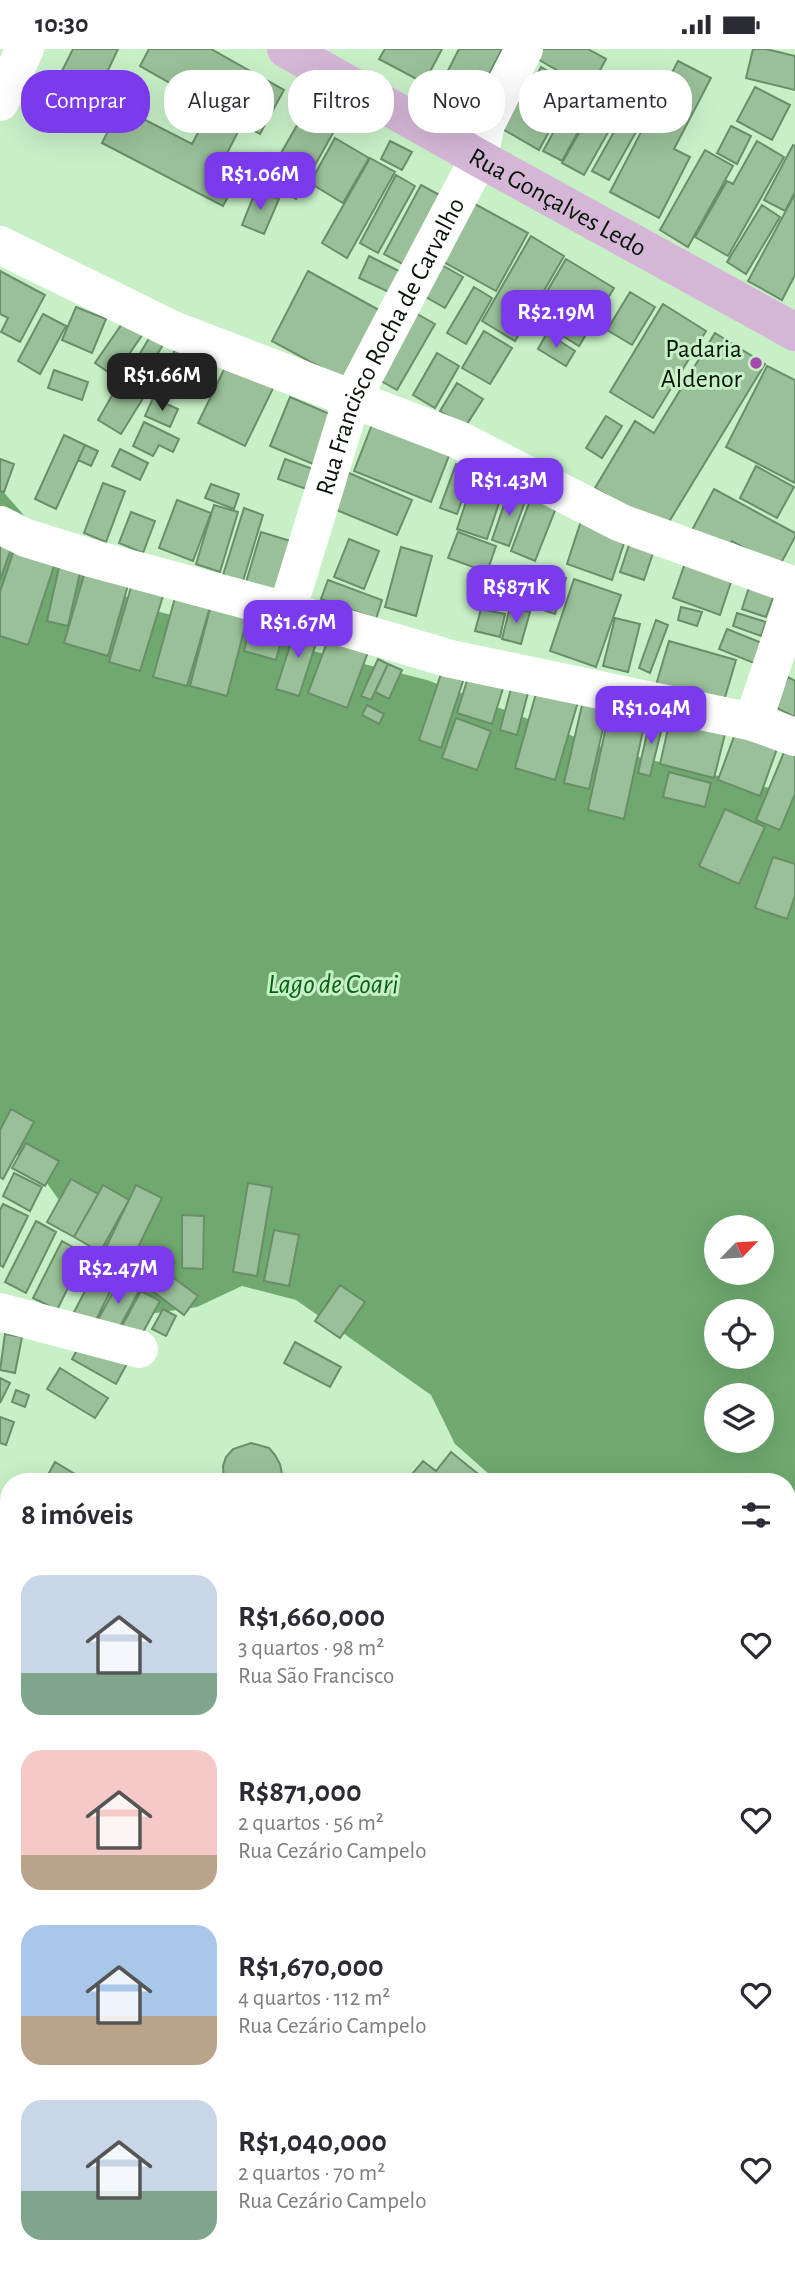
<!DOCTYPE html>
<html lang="pt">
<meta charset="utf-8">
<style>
:root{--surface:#fff;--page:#f7f7f7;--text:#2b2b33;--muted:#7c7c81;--accent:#7c3aed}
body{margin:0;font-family:"Alegreya Sans",sans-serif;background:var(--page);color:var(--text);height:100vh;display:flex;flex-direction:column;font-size:26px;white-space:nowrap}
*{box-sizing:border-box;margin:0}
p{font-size:23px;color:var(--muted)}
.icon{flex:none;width:38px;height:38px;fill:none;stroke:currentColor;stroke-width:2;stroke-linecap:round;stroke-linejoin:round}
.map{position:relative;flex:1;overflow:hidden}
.sheet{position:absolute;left:0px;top:1424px;width:796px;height:800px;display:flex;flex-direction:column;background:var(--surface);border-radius:28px 28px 0 0;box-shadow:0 7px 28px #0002}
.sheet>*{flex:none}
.top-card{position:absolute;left:21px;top:21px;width:754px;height:63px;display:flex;gap:14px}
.needle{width:46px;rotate:65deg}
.tools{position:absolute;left:704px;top:1166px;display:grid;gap:14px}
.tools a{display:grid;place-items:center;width:70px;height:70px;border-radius:50%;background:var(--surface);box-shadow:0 7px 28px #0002;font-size:35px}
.price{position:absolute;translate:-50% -60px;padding:0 16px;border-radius:14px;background:var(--accent);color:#fff;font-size:23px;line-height:46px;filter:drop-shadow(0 2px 4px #0008)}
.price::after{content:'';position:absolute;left:50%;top:42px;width:21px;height:16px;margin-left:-10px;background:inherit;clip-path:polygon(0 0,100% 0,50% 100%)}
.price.on{background:#222;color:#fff}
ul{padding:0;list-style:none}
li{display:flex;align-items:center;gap:21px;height:175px;padding:0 21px}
li span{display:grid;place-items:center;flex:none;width:196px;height:140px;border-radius:21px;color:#555}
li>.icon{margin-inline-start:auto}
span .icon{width:84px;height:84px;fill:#fffc;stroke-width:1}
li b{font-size:30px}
h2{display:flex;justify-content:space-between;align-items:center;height:84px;padding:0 21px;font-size:30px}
.tag{padding:0 24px;border-radius:28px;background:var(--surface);box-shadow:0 7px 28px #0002;font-size:24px;line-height:63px}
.tag.on{background:var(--accent);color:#fff}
.status{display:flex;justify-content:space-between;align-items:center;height:49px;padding:0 35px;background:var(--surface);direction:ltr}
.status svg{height:19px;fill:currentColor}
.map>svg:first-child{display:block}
.water{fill:#6fa96f;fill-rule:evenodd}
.building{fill:#99c098;stroke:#698e69;stroke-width:2}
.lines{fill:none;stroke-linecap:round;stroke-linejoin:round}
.minor{stroke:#fff;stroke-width:38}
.major{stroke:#d5b6d7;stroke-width:38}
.poi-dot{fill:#a647af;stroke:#c8f0c7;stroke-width:2.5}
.labels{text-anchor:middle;stroke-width:6;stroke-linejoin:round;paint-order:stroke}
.street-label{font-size:26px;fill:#061306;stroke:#c8f0c7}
.poi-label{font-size:26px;fill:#061306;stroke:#c8f0c7;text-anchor:end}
.water-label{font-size:28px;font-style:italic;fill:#076114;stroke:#c8f0c7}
</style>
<div class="status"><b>10:30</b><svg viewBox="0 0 49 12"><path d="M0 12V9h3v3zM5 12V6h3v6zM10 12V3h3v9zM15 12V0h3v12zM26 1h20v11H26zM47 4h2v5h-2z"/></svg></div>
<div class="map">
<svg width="795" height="2223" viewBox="0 0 795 2223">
<rect width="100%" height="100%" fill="#c8f0c7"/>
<!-- water -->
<path class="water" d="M0 439 57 504 144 559 427 631 609 701 795 745V1685L788 1690V1433H498L455 1395 431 1346 296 1251 242 1237 197 1258 149 1265 113 1229 31 1111 0 1099ZM716 1178H761V1223H716ZM716 1262H761V1307H716ZM716 1346H761V1391H716Z"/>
<!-- building -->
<path class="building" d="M73 0H118L95 49 57 32Z
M149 0H211L284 41 260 85 140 17Z
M385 0H442L424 34 379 10Z
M459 0H502L470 61 437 43Z
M539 0H588L606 10 590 40 534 8Z
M753 0H766L795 7V41L746 29Z
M678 12 711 29 674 100 690 108 659 169 610 143Z
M541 18 567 33 553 57 528 43Z
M580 35 599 45 562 112 543 102Z
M606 36 628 48 584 126 562 114Z
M755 38 790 56 772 91 737 72Z
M519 42 559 64 539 101 499 78Z
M120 58 192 95 209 63 240 79 223 112 242 122 223 157 102 94Z
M624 65 641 74 609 131 592 122Z
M303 66 333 84 296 150 265 132Z
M731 77 751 87 737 115 717 104Z
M335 89 369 109 343 154 310 134Z
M390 92 412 103 402 121 381 110Z
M757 92 784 108 728 207 695 188 727 132 733 135Z
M793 96 795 97V143L785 162 764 151Z
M705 101 733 117 688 198 660 181Z
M370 109 395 123 347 209 322 194Z
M396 126 415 137 378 204 360 194Z
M421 136 445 149 408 218 384 205Z
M256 141 279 150 264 185 242 176Z
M795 145V226L782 251 748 232Z
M473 154 528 184 496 242 442 212Z
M762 156 780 168 746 225 727 213Z
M531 187 564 207 515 292 482 272Z
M369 207 405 225 395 246 359 229Z
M566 210 614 239 579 297 532 268Z
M433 211 463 228 445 259 415 242Z
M0 222 45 246 20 293 1 283 8 269 0 265Z
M308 222 379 261 342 330 272 292Z
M474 238 492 249 466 295 447 284Z
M630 243 655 258 632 296 607 281Z
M663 255 706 282 653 369 610 343Z
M76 258 106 270 92 304 62 291Z
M412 262 435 275 397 341 374 328Z
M43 265 66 277 40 325 18 312Z
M126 269 145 282 114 327 95 314Z
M484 282 512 299 490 335 462 319Z
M547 284 575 302 566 317 538 300Z
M715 284 765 315 664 481 595 439 635 372 654 384Z
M151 286 164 294 139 336 126 328Z
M175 300 199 309 186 344 162 335Z
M437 304 459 317 435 359 413 346Z
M230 308 277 331 245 397 198 374Z
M767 317 795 331V434L726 398Z
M54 321 88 333 82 351 48 339Z
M121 331 145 346 121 385 98 371Z
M457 334 483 350 465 378 440 362Z
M290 348 332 366 313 415 270 397Z
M153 349 178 360 170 378 145 367Z
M606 367 622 377 602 409 586 399Z
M144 373 179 390 173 403 159 396 153 407 133 397Z
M373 373 450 404 431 453 354 422Z
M64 386 85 396 56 460 35 450Z
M85 396 98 402 91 417 78 411Z
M120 400 148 414 140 431 112 417Z
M0 410 14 415 4 443 0 442Z
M285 410 316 421 309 441 278 430Z
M456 415 473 421 457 465 440 459Z
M756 417 794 438 777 469 740 449Z
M349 424 412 451 397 486 334 460Z
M475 426 505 436 487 490 457 480Z
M103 434 125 442 106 493 84 484Z
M211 435 239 445 234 460 205 449Z
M714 440 795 484V488L779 518 732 492 727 500 692 481Z
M509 441 527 447 509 497 492 491Z
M531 449 556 459 535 512 511 502Z
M177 451 211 464 193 512 159 499Z
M214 456 238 463 220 523 196 515Z
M244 459 263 466 243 532 223 526Z
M131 463 155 472 143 504 119 494Z
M581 472 626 488 612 531 567 515Z
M261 483 297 494 283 544 246 533Z
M458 483 496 497 487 523 448 509Z
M0 487 14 491 0 531Z
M349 490 379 502 364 540 334 528Z
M17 492 58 505 28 596 0 587V543Z
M630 493 654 501 644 531 620 523Z
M401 498 432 507 416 567 385 558Z
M62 505 83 510 68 577 47 572Z
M686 511 733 527 720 566 673 549Z
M87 516 130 529 108 607 64 594Z
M528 517 566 529 555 565 516 552Z
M483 526 513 533 508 559 477 553Z
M134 528 166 537 140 622 109 613Z
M574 530 621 546 596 618 550 602Z
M328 531 382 551 376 570 321 550Z
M750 535 775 543 766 568 742 560Z
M178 538 213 548 187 637 153 628Z
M212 552 249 562 227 647 190 637Z
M510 558 530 563 521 595 502 590Z
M681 558 702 563 697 577 678 571Z
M255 560 287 569 276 611 244 602Z
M481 560 505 565 500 588 475 582Z
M737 564 766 573 761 587 733 577Z
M615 569 640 575 628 623 603 617Z
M656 571 668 576 650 624 639 619Z
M297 575 320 582 299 647 276 640Z
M332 580 371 595 347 659 308 644Z
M727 580 772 598 764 618 719 600Z
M669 592 736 611 723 655 656 636Z
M378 610 388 615 371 651 361 647Z
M445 613 467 620 441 699 419 691Z
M388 615 402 621 389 650 375 643Z
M469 625 504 636 492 675 457 664Z
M788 628 795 632V668L773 657Z
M513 632 530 636 517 686 500 681Z
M539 634 580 646 555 731 515 719Z
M583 652 608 658 589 740 564 734Z
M611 655 647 663 624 770 588 761Z
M367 656 384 665 379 675 362 666Z
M651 667 664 670 650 727 638 724Z
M456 669 491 682 477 721 442 709Z
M670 671 725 685 714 729 660 715Z
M736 682 778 697 760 747 718 731Z
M787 696 795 699V745L780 781 756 771Z
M669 723 711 734 705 758 663 748Z
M725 760 765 778 739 835 699 817Z
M773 808 795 815V847L787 870 755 859Z
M11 1060 34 1073 3 1130 0 1128V1081Z
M26 1094 59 1112 45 1137 12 1119Z
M14 1124 42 1138 30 1162 3 1147Z
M71 1130 98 1145 74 1188 47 1173Z
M248 1134 272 1138 257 1227 233 1223Z
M103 1136 129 1151 100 1203 74 1188Z
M136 1136 162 1149 126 1223 100 1211Z
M3 1155 28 1167 3 1218 0 1216V1161Z
M182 1166 204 1167 203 1220 182 1219Z
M36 1172 56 1183 26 1244 5 1233Z
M274 1181 299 1186 289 1237 264 1232Z
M62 1192 85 1205 57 1261 33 1249Z
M163 1205 175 1213 167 1224 198 1247 184 1266 142 1234Z
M99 1215 119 1225 93 1277 72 1267Z
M122 1227 141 1238 115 1287 95 1276Z
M340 1236 365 1253 340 1289 315 1272Z
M141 1242 160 1252 136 1296 117 1286Z
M163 1260 176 1267 166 1287 152 1280Z
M5 1285 22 1288 15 1324 0 1321Z
M84 1288 128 1313 116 1335 72 1310Z
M295 1293 341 1318 330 1338 284 1314Z
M60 1319 108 1349 95 1369 47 1340Z
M0 1329 10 1334 0 1354Z
M16 1341 29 1346 25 1358 12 1353Z
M0 1368 14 1373 6 1396 0 1394Z
M251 1394 269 1399 275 1406 280 1415 282 1425 280 1433H224L223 1417 226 1408 233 1400Z
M451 1403 488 1433H422L412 1425 423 1412 436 1422Z
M55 1413 75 1425 70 1433H44Z
M9 1491V1524L0 1519V1505Z
M788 1751 795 1755V1790L788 1786Z
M788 1792 795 1795 788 1814Z
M788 1823 795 1826V1858L788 1855Z
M0 1851 9 1857V1862L0 1874Z
M788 1859 795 1863V1892L788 1889Z
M9 1862V1906L0 1902V1874Z
M788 1893 795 1896V1917L788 1934Z
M0 1904 9 1908V1932L3 1939 0 1937Z
M0 1948 9 1952V1986L0 1981Z
M788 2049 795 2053V2081L788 2078Z
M788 2080 795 2084V2116L788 2112Z
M9 2095V2122L0 2117V2110Z
M788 2117 795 2120V2162L792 2169 788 2168Z
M129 2216H130L140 2223H123Z
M291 2216H312L307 2223H301Z
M605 2216H631L628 2223H602Z
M683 2216H712L708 2223H681L679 2222Z
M720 2216H746L741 2223H716Z
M748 2216H783L789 2219 786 2223H751L745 2220Z"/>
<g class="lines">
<!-- minor -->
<g class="minor">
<path d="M0 53 25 0"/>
<path d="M0 196 173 281 459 391 621 474 795 537"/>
<path d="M0 476 26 489 94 510 287 562 451 610 753 673 795 688"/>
<path id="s1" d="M287 562 352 350 479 109 486 75 524 0"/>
<path d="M753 673 795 547"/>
<path d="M0 1263 139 1300"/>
<path d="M788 1952 795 1956"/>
<path d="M788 2007 795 1989"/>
<path d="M0 2066 9 2053"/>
<path d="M788 2187 795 2192"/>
<path d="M95 2223 100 2216"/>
</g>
<!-- major -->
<path class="major" id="s2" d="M286 0 479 109 795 283"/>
</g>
<!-- markers -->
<circle class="poi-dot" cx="756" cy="314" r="7"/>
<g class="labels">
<!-- street labels -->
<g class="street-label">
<text dy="9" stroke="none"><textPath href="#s2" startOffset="312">Rua Gonçalves Ledo</textPath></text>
<text dy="9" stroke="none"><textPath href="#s1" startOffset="285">Rua Francisco Rocha de Carvalho</textPath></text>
</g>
<!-- poi labels -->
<g class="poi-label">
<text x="742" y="308">Padaria<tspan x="742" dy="30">Aldenor</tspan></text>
</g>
<!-- water labels -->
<g class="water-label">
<text x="333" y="944">Lago de Coari</text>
</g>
</g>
</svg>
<div class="tools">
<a><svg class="needle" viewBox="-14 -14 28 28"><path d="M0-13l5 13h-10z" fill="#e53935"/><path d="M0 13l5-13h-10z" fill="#7c7c81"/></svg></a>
<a><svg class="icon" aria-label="locate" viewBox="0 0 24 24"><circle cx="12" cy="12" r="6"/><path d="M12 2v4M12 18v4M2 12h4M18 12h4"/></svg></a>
<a><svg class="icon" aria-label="layers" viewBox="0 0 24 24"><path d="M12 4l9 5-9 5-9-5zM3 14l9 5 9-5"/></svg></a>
</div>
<b class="price" style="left:260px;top:163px">R$1.06M</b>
<b class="price" style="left:556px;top:301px">R$2.19M</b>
<b class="price on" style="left:162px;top:364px">R$1.66M</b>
<b class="price" style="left:509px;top:469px">R$1.43M</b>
<b class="price" style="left:516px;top:576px">R$871K</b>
<b class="price" style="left:298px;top:611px">R$1.67M</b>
<b class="price" style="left:651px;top:697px">R$1.04M</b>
<b class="price" style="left:118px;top:1257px">R$2.47M</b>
<div class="top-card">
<a class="tag on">Comprar</a>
<a class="tag">Alugar</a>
<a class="tag">Filtros</a>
<a class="tag">Novo</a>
<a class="tag">Apartamento</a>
</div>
<section class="sheet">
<h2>8 imóveis<svg class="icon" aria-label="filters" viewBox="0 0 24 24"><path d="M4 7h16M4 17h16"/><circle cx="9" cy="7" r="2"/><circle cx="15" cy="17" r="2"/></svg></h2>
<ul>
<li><span style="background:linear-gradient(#c9d6e8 70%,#7fa58c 0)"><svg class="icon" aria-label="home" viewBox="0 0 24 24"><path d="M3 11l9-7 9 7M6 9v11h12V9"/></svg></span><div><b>R$1,660,000</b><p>3 quartos · 98 m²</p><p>Rua São Francisco</p></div><svg class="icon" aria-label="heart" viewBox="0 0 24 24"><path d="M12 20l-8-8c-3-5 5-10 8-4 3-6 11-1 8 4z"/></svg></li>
<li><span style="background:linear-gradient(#f6c9c9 75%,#b9a48a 0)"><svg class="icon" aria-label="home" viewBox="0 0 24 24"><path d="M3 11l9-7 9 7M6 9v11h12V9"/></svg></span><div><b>R$871,000</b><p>2 quartos · 56 m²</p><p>Rua Cezário Campelo</p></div><svg class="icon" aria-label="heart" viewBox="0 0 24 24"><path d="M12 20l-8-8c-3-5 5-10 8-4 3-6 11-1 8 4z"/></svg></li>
<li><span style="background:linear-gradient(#a9c7e8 65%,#b9a48a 0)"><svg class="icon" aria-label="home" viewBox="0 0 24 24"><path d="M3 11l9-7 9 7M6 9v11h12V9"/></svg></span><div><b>R$1,670,000</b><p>4 quartos · 112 m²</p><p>Rua Cezário Campelo</p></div><svg class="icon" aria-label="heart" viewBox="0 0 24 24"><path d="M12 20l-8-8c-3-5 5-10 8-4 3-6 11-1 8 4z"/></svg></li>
<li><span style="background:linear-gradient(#c9d6e8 65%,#7fa58c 0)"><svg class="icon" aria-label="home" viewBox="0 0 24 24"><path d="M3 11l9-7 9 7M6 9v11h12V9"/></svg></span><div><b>R$1,040,000</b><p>2 quartos · 70 m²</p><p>Rua Cezário Campelo</p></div><svg class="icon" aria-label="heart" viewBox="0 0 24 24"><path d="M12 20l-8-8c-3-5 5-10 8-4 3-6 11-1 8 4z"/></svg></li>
</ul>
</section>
</div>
